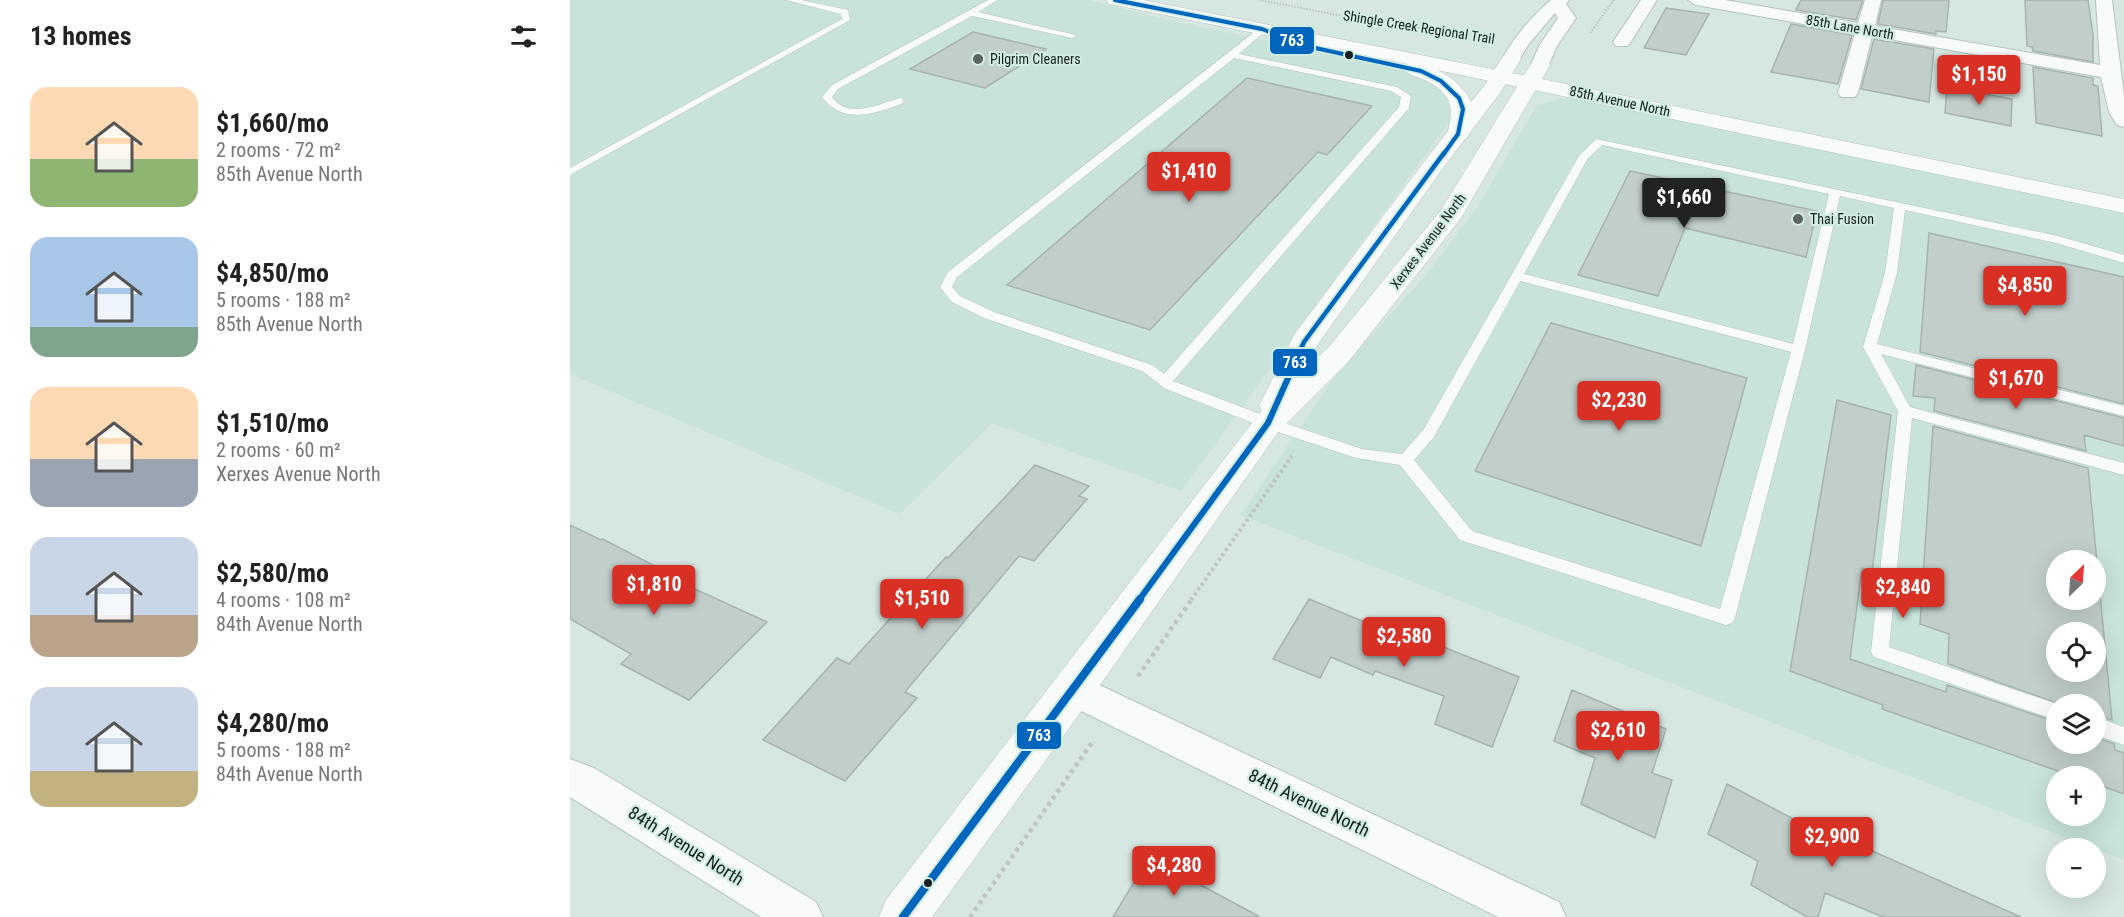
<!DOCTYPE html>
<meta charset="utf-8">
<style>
:root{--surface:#fff;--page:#f6f6f6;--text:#222;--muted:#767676;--accent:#d93025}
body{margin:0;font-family:"Roboto Condensed",sans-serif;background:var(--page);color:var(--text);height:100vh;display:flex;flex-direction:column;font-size:22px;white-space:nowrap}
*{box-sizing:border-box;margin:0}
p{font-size:20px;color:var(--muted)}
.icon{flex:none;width:33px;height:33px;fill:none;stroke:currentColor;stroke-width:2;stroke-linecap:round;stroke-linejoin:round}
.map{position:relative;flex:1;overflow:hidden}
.drawer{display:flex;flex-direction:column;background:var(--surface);width:570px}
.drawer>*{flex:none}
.needle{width:39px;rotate:25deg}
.buttons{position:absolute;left:1476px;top:550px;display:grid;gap:12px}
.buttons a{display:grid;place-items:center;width:60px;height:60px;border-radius:50%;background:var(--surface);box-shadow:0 6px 24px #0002;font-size:30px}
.price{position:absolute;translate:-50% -51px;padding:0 14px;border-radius:6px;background:var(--accent);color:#fff;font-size:20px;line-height:39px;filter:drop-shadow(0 2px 3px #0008)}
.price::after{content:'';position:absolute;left:50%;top:36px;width:18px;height:14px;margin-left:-9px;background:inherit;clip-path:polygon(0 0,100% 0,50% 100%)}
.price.on{background:#222;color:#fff}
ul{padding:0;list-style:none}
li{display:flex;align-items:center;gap:18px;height:150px;padding:0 30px}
li span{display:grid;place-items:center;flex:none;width:168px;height:120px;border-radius:18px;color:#555}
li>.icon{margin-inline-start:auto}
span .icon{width:72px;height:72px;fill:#fffc;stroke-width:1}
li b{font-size:26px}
h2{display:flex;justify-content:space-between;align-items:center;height:72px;padding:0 30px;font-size:26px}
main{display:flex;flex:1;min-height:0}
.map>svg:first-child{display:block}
.built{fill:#c7e3da;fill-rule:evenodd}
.building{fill:#c2ceca;stroke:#a6b3af;stroke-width:1.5;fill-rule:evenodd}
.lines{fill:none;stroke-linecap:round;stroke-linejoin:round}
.service-casing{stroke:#b6c3be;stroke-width:1}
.minor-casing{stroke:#b6c3be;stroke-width:2}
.tertiary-casing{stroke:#b6c3be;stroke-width:1}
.secondary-casing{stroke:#b6c3be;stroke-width:1}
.path-far2{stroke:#bfc5c3;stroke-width:2;stroke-dasharray:1.5 1.5;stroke-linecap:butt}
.path-far1{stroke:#bfc5c3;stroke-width:4;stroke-dasharray:3 3;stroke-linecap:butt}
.path{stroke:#bfc5c3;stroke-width:4.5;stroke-dasharray:4 4;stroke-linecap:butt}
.service{fill:#f9fbfa;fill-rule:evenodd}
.minor{fill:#f9fbfa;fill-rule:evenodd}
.tertiary{fill:#f9fbfa;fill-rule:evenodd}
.secondary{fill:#f9fbfa;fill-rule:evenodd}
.bus-1-far3-casing{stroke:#d0ece3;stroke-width:7}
.bus-1-far2-casing{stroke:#d0ece3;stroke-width:8}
.bus-1-far1-casing{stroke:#d0ece3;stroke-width:10}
.bus-1-casing{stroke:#d0ece3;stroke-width:12}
.bus-1-far3{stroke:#0065bd;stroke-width:4}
.bus-1-far2{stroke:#0065bd;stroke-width:4.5}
.bus-1-far1{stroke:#0065bd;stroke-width:6}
.bus-1{stroke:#0065bd;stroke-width:8}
.bus-dot{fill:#16211d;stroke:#d0ece3;stroke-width:2}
.poi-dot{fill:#596662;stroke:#d0ece3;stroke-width:2}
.labels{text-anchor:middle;stroke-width:4.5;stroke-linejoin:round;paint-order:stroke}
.far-street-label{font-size:14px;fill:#16211d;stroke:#d0ece3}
.far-poi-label{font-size:14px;fill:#16211d;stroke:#d0ece3;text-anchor:start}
.near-street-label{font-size:18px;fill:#16211d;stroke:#d0ece3}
.line-badge{stroke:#d0ece3;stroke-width:2}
.badge-label{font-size:16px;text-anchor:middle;font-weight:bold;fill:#fff}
</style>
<main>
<section class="drawer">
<h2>13 homes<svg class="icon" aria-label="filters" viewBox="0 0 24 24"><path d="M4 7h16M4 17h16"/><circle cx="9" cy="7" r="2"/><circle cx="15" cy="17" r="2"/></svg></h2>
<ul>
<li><span style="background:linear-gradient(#ffd9b3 60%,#8fb573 0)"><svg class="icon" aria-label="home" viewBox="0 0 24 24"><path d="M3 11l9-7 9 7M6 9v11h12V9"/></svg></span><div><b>$1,660/mo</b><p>2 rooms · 72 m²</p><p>85th Avenue North</p></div></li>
<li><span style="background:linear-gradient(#a9c7e8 75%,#7fa58c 0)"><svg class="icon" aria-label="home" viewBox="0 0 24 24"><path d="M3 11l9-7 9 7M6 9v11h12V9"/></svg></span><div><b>$4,850/mo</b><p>5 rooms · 188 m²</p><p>85th Avenue North</p></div></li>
<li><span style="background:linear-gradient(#ffd9b3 60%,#9aa5b1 0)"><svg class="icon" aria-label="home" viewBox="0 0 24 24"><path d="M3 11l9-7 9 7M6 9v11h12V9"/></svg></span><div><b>$1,510/mo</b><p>2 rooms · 60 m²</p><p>Xerxes Avenue North</p></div></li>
<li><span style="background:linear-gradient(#c9d6e8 65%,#b9a48a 0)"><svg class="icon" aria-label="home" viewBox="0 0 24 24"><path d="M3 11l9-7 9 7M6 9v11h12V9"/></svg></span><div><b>$2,580/mo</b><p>4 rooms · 108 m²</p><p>84th Avenue North</p></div></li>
<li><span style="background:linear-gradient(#c9d6e8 70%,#c2b280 0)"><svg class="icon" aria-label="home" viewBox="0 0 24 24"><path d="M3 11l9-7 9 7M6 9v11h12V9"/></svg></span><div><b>$4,280/mo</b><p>5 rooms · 188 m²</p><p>84th Avenue North</p></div></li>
</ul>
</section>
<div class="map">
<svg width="1554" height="917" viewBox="0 0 1554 917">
<rect width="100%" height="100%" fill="#d6e6e1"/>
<!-- built -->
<path class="built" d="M0 0H519L603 21 833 68 862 80 874 95 882 112 879 122 611 491 422 423 330 514 0 374Z
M993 98 1017 100 1554 214V860L671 515 765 376 857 274 908 206 967 105ZM1486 561H1526V600H1486ZM1486 633H1526V672H1486ZM1486 705H1526V744H1486ZM1486 777H1526V816H1486Z"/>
<!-- building -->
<path class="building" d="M1231 0H1293L1286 20 1226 10Z
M1313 0H1379L1376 32 1366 31V34L1308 24Z
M1455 0H1518L1523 35V62L1463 51 1462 47 1457 46Z
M1096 8 1139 14 1116 55 1074 48Z
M1221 24 1282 35 1268 84 1201 72Z
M403 32 476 49 415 88 340 69Z
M1304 39 1364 49 1359 102 1291 89Z
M1463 67 1523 78V85L1528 86 1532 136 1466 123Z
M677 78 802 106 757 155 748 152 580 330 437 285Z
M1377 87 1442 99 1441 126 1375 113Z
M1060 171 1247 211 1236 257 1115 228 1088 296 1008 275Z
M1359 233 1554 277V404L1350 352Z
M981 323 1177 378 1131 546 905 471Z
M1346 365 1554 418V446L1514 435 1516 451 1364 411 1365 398 1343 396Z
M1267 400 1321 415 1302 572 1292 568 1280 659 1376 692 1377 685 1486 722V744H1526V737L1544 744 1545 750 1554 753V794L1526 784V777H1505L1312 709 1313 705 1220 671Z
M1363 426 1518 468 1542 720 1526 715V705H1492L1378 664 1379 634 1350 624ZM1486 561H1526V600H1486ZM1486 633H1526V672H1486Z
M465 465 519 486 509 496 517 499 464 561 449 556 335 692 347 698 275 781 193 740 267 658 279 664 376 557 378 558Z
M0 525 31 540 33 539 106 577 103 579 197 622 119 700 51 664 61 654 0 619Z
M739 599 845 643 848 637 949 677 922 747 865 724 874 696 805 671 803 675 761 657 750 678 703 659Z
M1002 690 1096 729 1082 773 1102 780 1085 838 1011 804 1025 758 984 741Z
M1157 784 1296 857 1298 849 1451 917H1313L1255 893 1248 917H1237L1181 885 1188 861 1138 834Z
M579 857 690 917H543Z"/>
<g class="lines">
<defs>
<path id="service" d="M216 0H231L278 10 280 20 0 175V168L272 19 271 14Z
M418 0H428L408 12 506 35 502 38 402 16 268 89 262 97C279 120 308 104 330 98L333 99V103C306 114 272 125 252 97L262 85Z
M692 26 695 27V31L669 54 827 87 841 96 839 108 603 381 703 419 792 449 832 454 854 429 1009 156 1026 139 1488 236 1554 255V263L1486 243 1335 210 1327 273 1307 344 1554 406V416L1311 354 1340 407 1554 463V475L1342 418 1319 647 1490 705H1486V720L1304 657 1301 652 1328 411 1293 347 1315 273 1324 208 1270 196 1235 350 1165 618 1162 623 1156 625 890 540 830 465 786 458 693 427 596 389 572 371 414 318 382 302 370 287 378 272ZM664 58 821 91 831 97 829 107 594 374 582 365 424 312 390 296 382 287 387 277ZM1032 145 1259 194 1223 344 954 274 1018 158ZM950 281 1221 352 1150 609 902 531 844 460 864 437Z
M1526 717 1554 727V745L1526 735Z"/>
<path id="minor" d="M981 0H999L996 4 1006 18 987 46 977 69H963L961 65 969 46 988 18 985 13 958 45 947 63H935L932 59C945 36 961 17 981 0Z
M1071 0H1087L1058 46H1046L1043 42Z
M1118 0H1155L1288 23 1295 0H1311L1305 26 1530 65 1526 0H1542L1554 96V127L1547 125 1539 112 1531 77 1302 36 1288 93 1285 97H1271L1268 93 1285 33 1126 5Z
M504 673 989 902 996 917H928L491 701 486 689 491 677Z
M0 759 24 768 246 902 253 917H191L0 797Z"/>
<path id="tertiary" d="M941 53 948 55 951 59 930 93 873 168 748 344 738 367 759 347 871 210 963 61H977L980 65 891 218 779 361 709 431 518 702 362 917H309L316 900 692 410 689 406 724 335 857 158 914 86 934 55Z"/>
<path id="secondary" d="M536 0H573L987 82 1554 199V213L867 70C894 83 916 109 896 139L888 141 880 139 877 134C886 103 880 91 850 78 844 75 838 75 834 69L838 64 545 5 539 4Z"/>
</defs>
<!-- service casing -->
<use href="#service" class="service-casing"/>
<!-- minor casing -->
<use href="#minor" class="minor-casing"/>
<!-- tertiary casing -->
<use href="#tertiary" class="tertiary-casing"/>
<!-- secondary casing -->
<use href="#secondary" class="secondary-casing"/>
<!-- path-far2 -->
<path class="path-far2" d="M689 0 831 27 869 29 925 39
M1020 33 1044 0"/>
<!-- path-far1 -->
<path class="path-far1" d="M621 600 722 456"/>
<!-- path -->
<path class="path" d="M568 676 622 599
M400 917 523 741"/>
<!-- service -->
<use href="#service" class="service"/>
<!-- minor -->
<use href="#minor" class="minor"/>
<!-- tertiary -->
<use href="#tertiary" class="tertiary"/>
<!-- secondary -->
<use href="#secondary" class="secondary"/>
<defs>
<path id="bus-1-far3" d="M545 0 692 29 736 46 851 71 871 81 889 98 893 109 888 134 873 155"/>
<path id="bus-1-far2" d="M730 351 734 342 874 153"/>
<path id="bus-1-far1" d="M569 600 698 423 731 349"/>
<path id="bus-1" d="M333 917 570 599"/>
</defs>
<!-- bus-1-far3 casing -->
<use href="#bus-1-far3" class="bus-1-far3-casing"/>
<!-- bus-1-far2 casing -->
<use href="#bus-1-far2" class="bus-1-far2-casing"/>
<!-- bus-1-far1 casing -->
<use href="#bus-1-far1" class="bus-1-far1-casing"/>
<!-- bus-1 casing -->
<use href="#bus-1" class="bus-1-casing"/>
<!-- bus-1-far3 -->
<use href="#bus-1-far3" class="bus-1-far3"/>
<!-- bus-1-far2 -->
<use href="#bus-1-far2" class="bus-1-far2"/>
<!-- bus-1-far1 -->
<use href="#bus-1-far1" class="bus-1-far1"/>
<!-- bus-1 -->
<use href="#bus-1" class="bus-1"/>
</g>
<!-- markers -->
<g class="bus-dot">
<circle cx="779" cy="55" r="5"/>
<circle cx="358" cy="883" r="5"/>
</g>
<g class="poi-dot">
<circle cx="408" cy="59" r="6"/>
<circle cx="1228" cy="219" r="6"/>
</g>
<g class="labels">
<!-- far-street labels -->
<g class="far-street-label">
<text transform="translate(849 27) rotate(9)" y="5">Shingle Creek Regional Trail</text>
<text transform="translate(1280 27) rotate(10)" y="5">85th Lane North</text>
<text transform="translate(1050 101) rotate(12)" y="5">85th Avenue North</text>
<text transform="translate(858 241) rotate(-53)" y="5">Xerxes Avenue North</text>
</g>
<!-- far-poi labels -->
<g class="far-poi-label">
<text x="420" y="64">Pilgrim Cleaners</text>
<text x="1240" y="224">Thai Fusion</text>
</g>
<!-- near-street labels -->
<g class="near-street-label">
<text transform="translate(739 803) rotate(26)" y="6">84th Avenue North</text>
<text transform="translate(116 846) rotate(32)" y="6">84th Avenue North</text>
</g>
</g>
<g class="line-badge">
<rect x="699" y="26" width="46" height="29" rx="6" fill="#0065bd"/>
<rect x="702" y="348" width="46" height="29" rx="6" fill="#0065bd"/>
<rect x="446" y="721" width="46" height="29" rx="6" fill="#0065bd"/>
</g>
<g class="badge-label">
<text x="722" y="46">763</text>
<text x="725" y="368">763</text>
<text x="469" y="741">763</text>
</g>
</svg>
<div class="buttons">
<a><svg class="needle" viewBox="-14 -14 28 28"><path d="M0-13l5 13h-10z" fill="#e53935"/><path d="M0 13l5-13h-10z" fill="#767676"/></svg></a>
<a><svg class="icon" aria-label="locate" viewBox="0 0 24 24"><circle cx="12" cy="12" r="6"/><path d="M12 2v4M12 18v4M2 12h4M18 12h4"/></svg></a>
<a><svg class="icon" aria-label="layers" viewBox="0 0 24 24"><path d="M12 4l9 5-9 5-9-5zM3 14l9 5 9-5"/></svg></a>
<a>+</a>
<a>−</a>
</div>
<b class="price" style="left:1409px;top:106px">$1,150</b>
<b class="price" style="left:619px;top:203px">$1,410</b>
<b class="price on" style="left:1114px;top:229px">$1,660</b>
<b class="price" style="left:1455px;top:317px">$4,850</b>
<b class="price" style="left:1446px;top:410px">$1,670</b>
<b class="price" style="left:1049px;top:432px">$2,230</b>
<b class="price" style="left:84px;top:616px">$1,810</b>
<b class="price" style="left:1333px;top:619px">$2,840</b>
<b class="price" style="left:352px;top:630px">$1,510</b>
<b class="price" style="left:834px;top:668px">$2,580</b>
<b class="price" style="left:1048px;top:762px">$2,610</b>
<b class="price" style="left:1262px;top:868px">$2,900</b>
<b class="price" style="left:604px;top:897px">$4,280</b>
</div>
</main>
